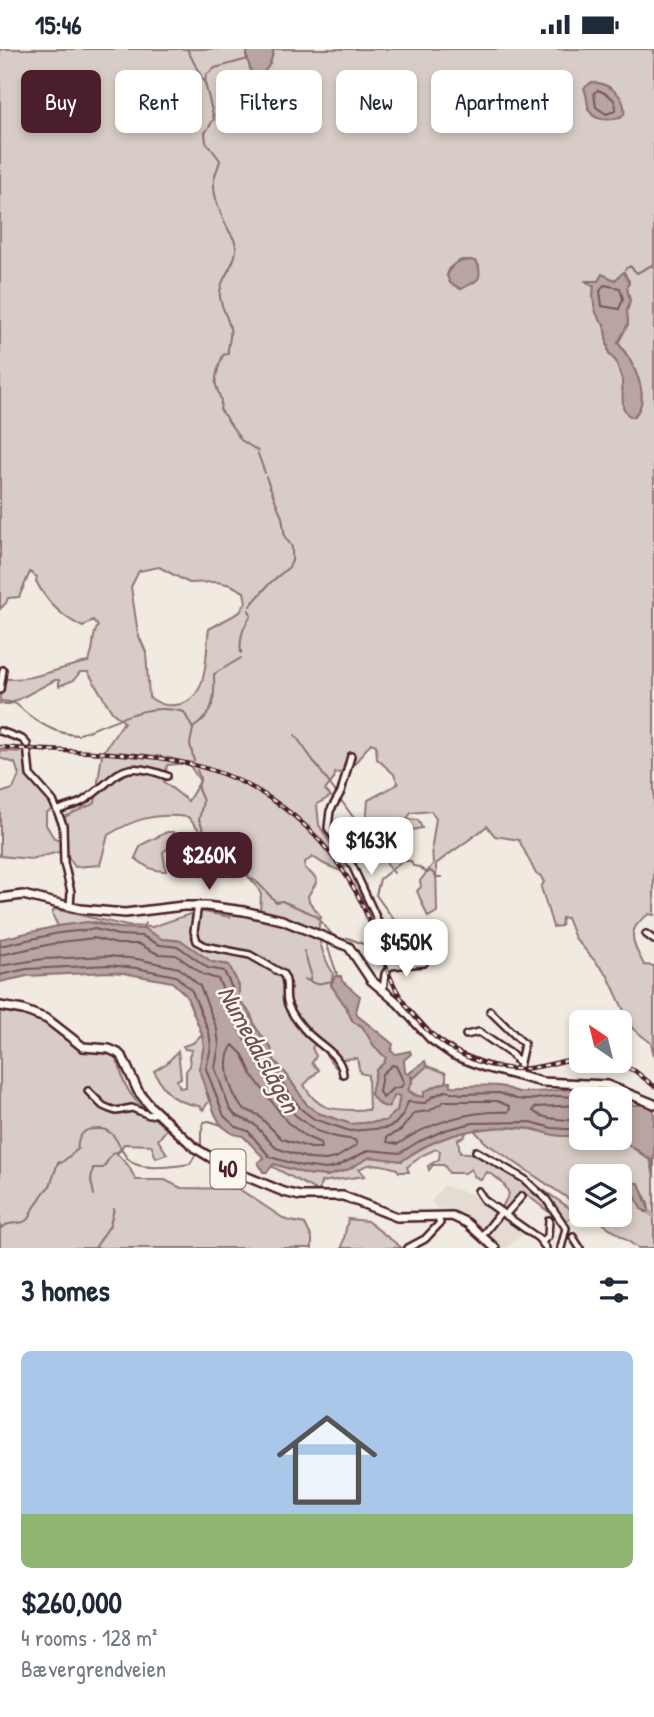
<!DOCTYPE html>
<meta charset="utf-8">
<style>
:root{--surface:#fff;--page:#f2f2f3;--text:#1f2937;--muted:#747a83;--accent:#4a1f2b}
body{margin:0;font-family:"Patrick Hand",sans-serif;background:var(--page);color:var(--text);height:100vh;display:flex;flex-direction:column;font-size:26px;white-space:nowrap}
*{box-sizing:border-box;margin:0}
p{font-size:23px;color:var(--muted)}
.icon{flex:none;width:38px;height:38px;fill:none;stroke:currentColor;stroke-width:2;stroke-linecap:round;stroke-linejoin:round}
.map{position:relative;height:1199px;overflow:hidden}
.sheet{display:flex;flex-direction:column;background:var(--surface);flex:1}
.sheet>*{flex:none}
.banner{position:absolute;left:21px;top:21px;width:612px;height:63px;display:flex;gap:14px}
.needle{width:46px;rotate:325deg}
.buttons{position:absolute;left:569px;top:961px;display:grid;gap:14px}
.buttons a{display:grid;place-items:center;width:63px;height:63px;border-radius:10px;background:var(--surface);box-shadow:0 4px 10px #0003;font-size:35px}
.price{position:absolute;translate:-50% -60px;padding:0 16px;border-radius:14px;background:#fff;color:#222;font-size:23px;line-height:46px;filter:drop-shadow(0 2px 4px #0008)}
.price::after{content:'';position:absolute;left:50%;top:42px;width:21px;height:16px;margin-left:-10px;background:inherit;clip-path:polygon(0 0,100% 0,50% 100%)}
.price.selected{background:var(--accent);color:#fff}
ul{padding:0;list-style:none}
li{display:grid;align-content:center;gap:14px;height:371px;padding:0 21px}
li span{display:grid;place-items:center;height:217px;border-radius:10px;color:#555}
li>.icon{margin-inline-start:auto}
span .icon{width:126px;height:126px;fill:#fffc;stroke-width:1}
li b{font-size:30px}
h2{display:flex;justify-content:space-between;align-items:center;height:84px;padding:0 21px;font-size:30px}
.chip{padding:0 24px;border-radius:10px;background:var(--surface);box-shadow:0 4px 10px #0003;font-size:24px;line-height:63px}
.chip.selected{background:var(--accent);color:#fff}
.status{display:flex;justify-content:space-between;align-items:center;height:49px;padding:0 35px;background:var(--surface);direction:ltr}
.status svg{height:19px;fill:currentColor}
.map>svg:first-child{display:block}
.built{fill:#e4dbd2}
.green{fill:#d8ccc6;stroke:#917678;stroke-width:2;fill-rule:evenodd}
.water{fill:#b8a4a2;stroke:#8c6f72;stroke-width:2}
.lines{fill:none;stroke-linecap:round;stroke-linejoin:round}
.shore{stroke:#76545b;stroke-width:2}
.stream{stroke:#8c6f72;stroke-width:2}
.river{stroke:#b8a4a2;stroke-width:4.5}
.minor-casing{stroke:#4a1f2b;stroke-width:10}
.major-casing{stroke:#4a1f2b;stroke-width:12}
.minor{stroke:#fbf7ec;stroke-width:5}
.major{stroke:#fbf7ec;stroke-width:7}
.rail-casing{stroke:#4a1f2b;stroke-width:4.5}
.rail{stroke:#fbf7ec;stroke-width:2;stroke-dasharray:5;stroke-linecap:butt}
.labels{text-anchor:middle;stroke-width:5;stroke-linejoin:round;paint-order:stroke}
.shield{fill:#fbf7ec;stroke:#7f6065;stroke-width:2}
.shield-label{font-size:23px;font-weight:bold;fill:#4a1f2b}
.water-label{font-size:26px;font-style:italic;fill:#704e55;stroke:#fbf7ec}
</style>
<div class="status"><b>15:46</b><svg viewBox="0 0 49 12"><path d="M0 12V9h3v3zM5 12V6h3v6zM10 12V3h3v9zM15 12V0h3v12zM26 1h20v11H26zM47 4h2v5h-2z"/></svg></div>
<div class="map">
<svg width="654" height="1199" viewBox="0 0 654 1199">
<rect width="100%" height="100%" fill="#f0eae0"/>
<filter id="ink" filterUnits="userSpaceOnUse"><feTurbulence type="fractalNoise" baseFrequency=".0143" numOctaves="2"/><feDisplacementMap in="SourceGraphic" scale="14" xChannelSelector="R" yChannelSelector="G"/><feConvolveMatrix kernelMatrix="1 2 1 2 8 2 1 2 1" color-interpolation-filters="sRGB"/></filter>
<g filter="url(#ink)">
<!-- built -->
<path class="built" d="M443 1137 472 1145 526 1183 506 1199H498L453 1164 436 1158 431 1153Z"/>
<!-- green -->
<path class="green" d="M0 0H249L246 6 251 22 270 15 274 0H654V866L649 865C624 881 633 894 644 916L654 917V1007L651 994 632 979 608 927 575 889 567 869H562L561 877 553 878 541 838 544 833 540 826 536 825 519 791 495 787 487 777C470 791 452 802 436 815L437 863 428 868 417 842 421 838 420 832 433 815 432 796 436 770 431 762 411 764 407 770 418 771 422 779 393 785 366 776 368 751 398 735 394 725 377 710 376 696 371 694 348 723 335 724 334 730 325 741 331 747 317 755 319 776 345 818 343 823 324 815 313 808 305 813V819L316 829V834L308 847 309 852 321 868C314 884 324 910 333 924L331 936 346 958 353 973 362 977 374 997 386 1009 384 1014 376 1021 371 1045 388 1058 395 1046 400 1047 397 1062 385 1072 351 1075 318 1064 307 1056 287 1026 274 1011 271 999 256 979 250 964 239 951V937L229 916 212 913 177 891 162 890 96 873 58 877 52 865 54 860 127 877 152 878 199 862 230 868 228 860 260 864 261 845 256 836 229 806 216 801 188 768C156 764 136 769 108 786L100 816 75 818 67 806 59 803 31 810 0 807V744L13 740 19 726 15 714 0 709V702L28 703V722L52 752 51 761 46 764V776L54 789 62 791 61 773 64 768 95 754 102 705 124 673 112 663 88 623H80L74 631 59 637V631H55L10 655H0V629C30 634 59 618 88 613 96 601 90 589 98 577L93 571 83 578C62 568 46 552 36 532L37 528 30 523 19 548 8 549 6 554 0 560ZM592 33C612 35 615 42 625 60L621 69C606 71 598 72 588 60ZM461 211H471L479 217 478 230 461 240 447 227 449 219ZM624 224 629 232 627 239 630 252 627 262 628 275 618 294C631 310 654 351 633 368L624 350 622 330 616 312 609 305 604 275C595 267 592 250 594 238L587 233 615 231ZM159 518 189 534 217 533 231 536 244 543 246 553 240 563 209 580C205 603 210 647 181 655 168 658 160 656 149 648L146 603 138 585 131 538 139 522ZM188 714 200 732 188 752 164 733 167 716ZM315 995C325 999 329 1014 338 1020L343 1010 357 1009 360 1024 368 1026 369 1061C339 1060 320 1066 304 1036L319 1021 312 1014 316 1007 312 999Z
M167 783H174L177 793 163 803 166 822C153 823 145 817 135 809L141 796Z
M0 961 32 967 50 976 80 1002 112 1005C123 1017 119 1022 125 1035 134 1054 151 1067 167 1080L158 1091 167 1105 156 1109 151 1096 124 1095 117 1105 128 1116 136 1131H165L181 1139 239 1140 286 1171 305 1175 312 1189V1199H0Z
M202 985 204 997 199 1020 209 1052 203 1061 199 1057C175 1053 165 1045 154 1022L167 1014 178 1002 181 1029 177 1031 180 1039 186 1038V1022L190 1017 189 1007 192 1001 185 1000 183 997 193 994Z
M427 1017 446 1024V1033L434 1040 428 1041 424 1048H420L408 1041 412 1033 411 1027Z
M503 1078 530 1080 564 1087H576L626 1094 648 1110H650L654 1127V1199H638L591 1166H620V1137L624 1139 626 1144 635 1147 645 1163 649 1164C651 1146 625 1120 609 1119L606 1122 609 1124 608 1127H581V1158L486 1094 474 1081Z
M467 1082 464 1088 458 1090 460 1104C486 1099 555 1149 578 1165L563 1174 527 1146 518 1147 505 1164 501 1160 509 1145C505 1134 498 1128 487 1123L481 1131 474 1127 471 1120 465 1124H449L444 1116H433L429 1121 428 1117 439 1110 440 1102 436 1100 423 1106 407 1118 409 1123H399L397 1120C384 1116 371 1112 359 1120L365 1127 321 1133 319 1143 271 1117 274 1115 307 1125 327 1127 347 1121 370 1108 402 1112C422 1097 444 1088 467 1082Z
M348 1170 367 1172 402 1199H342Z"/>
<!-- water -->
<path class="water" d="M249 0H274C271 12 269 23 256 27L251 22 246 6Z
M592 33C609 35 627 46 624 66 613 72 591 74 588 57 587 51 587 46 584 39Z
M471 211 477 213C485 232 474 233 461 240L450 234 447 227C452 213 457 212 471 211Z
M624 223 629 234 627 239 630 252 627 262 628 275 618 294C632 311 654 350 633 368L628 366 623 358 622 330 616 312 609 305 604 275C594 267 592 250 594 238L586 232H598L602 225 615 231Z
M87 873 118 879 145 880 162 890 182 892 212 913 229 916 239 937V951L250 964 256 979 271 999 274 1011 287 1026 307 1056 318 1064 351 1075 385 1072 397 1062 400 1047 395 1046 388 1058C379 1057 376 1053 371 1045L376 1021 384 1014 386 1009 374 997 362 977 353 973 346 958 331 936 335 927H341L342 932 360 947 356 963 358 967 393 995 391 1002 396 1005 410 1002 411 1005 404 1011 405 1023 408 1025 425 1012 427 1017 414 1029 411 1027 412 1033 408 1041 414 1046 424 1048V1043C431 1039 444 1033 450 1033L451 1037C467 1038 483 1035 499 1037 507 1038 513 1042 520 1043 551 1046 610 1027 633 1056H646L654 1061V1127L652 1111 626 1094 584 1089 620 1088V1050H581V1088C572 1086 563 1088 554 1086 546 1085 540 1081 533 1080 488 1074 439 1084 402 1112L370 1108 347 1121 327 1127 307 1125 274 1115 267 1123H263L258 1113 264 1109 243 1087 233 1085 221 1076 215 1065 199 1020 204 997 202 985 186 946 172 933 123 924 109 923 27 927 0 933V890L58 877Z
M605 1119 607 1122 608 1119C623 1120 624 1128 634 1134H639L650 1164 641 1160 635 1147H625L624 1139 620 1137V1127H608V1123L603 1122Z"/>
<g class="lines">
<!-- shore -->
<path class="shore" d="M598 41C607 45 619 50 615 62L606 65 596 58 594 44Z
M604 236 620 239 623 250 619 260 602 257 600 242Z
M0 897 59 884 95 880 118 886 142 887 160 896 179 898 208 919 224 922 233 941V953L243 967 250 983 265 1004 268 1014 301 1060 314 1070 350 1082 386 1079 395 1075 402 1067 408 1053 425 1054 432 1048 445 1042 462 1045 499 1044 516 1050 528 1051 557 1047 608 1050
M0 906 61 893 94 889 117 895H139L158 905 176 906 204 926 218 930 224 943 226 958 236 971 242 987 257 1008 261 1020 295 1066 317 1082 336 1088 355 1091 357 1096 336 1109 325 1111 310 1110 276 1099 254 1075 235 1066 229 1058 215 1019 219 997 217 980 200 937 179 919 137 910 109 907 43 910 0 917
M0 926 27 920 109 916 136 919 176 927 192 942 209 983 211 998 206 1020 224 1067 236 1078 248 1082 270 1108 302 1117 326 1120 336 1118 369 1101 400 1104 418 1093 445 1081 473 1074 531 1073 552 1079 581 1081
M233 996 243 1006 252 1026 287 1073 305 1087 320 1094 321 1099H311L282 1090 258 1066 242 1059C230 1042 220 1013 233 996Z
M392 1016 396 1017 404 1034 401 1038 392 1040 383 1049 379 1043 382 1025Z
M445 1052H497L509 1057 510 1060 508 1063C469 1061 429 1074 398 1095L387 1093V1088L401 1081 414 1064 429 1062Z
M581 1056 535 1058 533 1062C545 1072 566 1070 581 1072"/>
<!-- stream -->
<path class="stream" d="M187 0 204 33
M248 10 215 19 206 26 205 34 214 70 205 84 206 93 220 111C219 118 214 126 214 132 213 146 221 166 227 178 230 185 236 190 236 198 237 216 218 230 220 248 221 258 228 269 230 279 232 288 227 297 228 305L223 306C220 314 214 327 216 336 218 346 223 349 220 360L241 391 258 402
M625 220 630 217 637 224 654 215
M258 405 265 424
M250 557 270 534 289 518 292 512V498L285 488 282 468 266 428
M241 604C239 589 243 579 251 566L249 561
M0 652C22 654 15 656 30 667 45 678 59 685 78 686
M193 679C215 664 215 649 214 625L241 609
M80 685C114 673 148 652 184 663L193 680 190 695 194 712
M295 686 337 745
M197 721 200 729 198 740 203 752 199 771 211 796 238 807 249 828 257 833 276 853 282 852 315 866 335 889 338 888 341 892 348 889 378 901 382 900 383 896
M340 750 394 824
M143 878 145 874
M385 887 391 881 394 871 376 846 380 830 402 812H411L413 817 419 818 427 824 431 822 437 828H442
M329 894 327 896 338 928
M304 902 311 925 310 931
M304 930 316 935 333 932
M201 1098V1083L204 1073 209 1072 222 1076
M94 1146 91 1131 93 1119H103L112 1105 122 1101
M0 1180C9 1170 23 1179 31 1167V1163C39 1154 41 1144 50 1137 52 1131 57 1117 58 1113L61 1114 78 1100C77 1095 78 1090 82 1085 86 1080 91 1080 97 1080 120 1078 118 1108 135 1115 151 1121 174 1117 190 1115L196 1105
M95 1199 110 1176 114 1160"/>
<!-- river -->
<path class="river" d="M650 1164 654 1167"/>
<defs>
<path id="minor" d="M0 641 3 621
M0 682 22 690 27 695 30 726 53 752 63 776 64 814 71 843 70 858
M351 707 341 743 330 762 328 779 353 818 376 868 391 909V915L385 925 383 941
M58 762C65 757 75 757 83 752 121 728 116 708 167 727
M198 856 194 882 197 892 205 897 250 906 283 925C289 933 285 942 287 952 289 962 297 972 304 980 317 996 341 1004 343 1025
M646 885 654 891
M385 895 399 888
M390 917 424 914
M490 962 524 995 517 1027
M466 986 479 983 511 1005 519 1014
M88 1042 103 1057 110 1060 116 1062 132 1059 149 1066 157 1064
M476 1102 524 1130 546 1150 566 1179 561 1199
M478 1142 484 1151 538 1189 546 1199
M505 1166 522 1147
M482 1187 501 1163
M573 1188 580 1199
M542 1193 548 1187 549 1171
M408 1199 425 1190 440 1174 438 1169"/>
<path id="major" d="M0 849 23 846 80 860 125 864 183 857H206L244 862 282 871 349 898 371 931 398 954 431 990 454 1006 485 1018 542 1033 607 1036 654 1055
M0 957 23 961 47 970 83 998 109 1000 118 1004 123 1009 138 1042 151 1058 195 1099 233 1122 284 1143 300 1147H343L397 1168 452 1167 467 1174 495 1199"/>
</defs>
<!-- minor casing -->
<use href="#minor" class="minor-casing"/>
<!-- major casing -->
<use href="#major" class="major-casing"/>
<!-- minor -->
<use href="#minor" class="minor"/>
<!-- major -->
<use href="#major" class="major"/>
<defs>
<path id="rail" d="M0 698C92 707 188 695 268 748 306 772 336 806 357 845 373 875 380 908 395 938 418 984 467 1019 518 1020 540 1020 560 1011 581 1009
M611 1012 635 1022 654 1037"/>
</defs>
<!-- rail casing -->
<use href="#rail" class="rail-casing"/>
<!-- rail -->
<use href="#rail" class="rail"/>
</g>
</g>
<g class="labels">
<!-- shield labels -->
<rect class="shield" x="210.5" y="1100.5" width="35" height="39" rx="5"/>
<g class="shield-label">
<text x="228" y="1128">40</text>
</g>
<!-- water labels -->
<g class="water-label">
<text transform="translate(259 1000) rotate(61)" y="9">Numedalslågen</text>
</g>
</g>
</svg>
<div class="buttons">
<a><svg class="needle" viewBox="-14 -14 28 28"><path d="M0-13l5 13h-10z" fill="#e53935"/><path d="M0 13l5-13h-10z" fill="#747a83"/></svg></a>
<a><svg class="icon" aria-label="locate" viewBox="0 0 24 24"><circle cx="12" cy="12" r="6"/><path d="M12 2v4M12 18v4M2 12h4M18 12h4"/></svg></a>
<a><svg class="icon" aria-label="layers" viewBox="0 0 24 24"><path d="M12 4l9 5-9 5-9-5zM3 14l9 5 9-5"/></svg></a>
</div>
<b class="price" style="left:371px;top:828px">$163K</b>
<b class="price selected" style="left:209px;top:843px">$260K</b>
<b class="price" style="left:406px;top:930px">$450K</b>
<div class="banner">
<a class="chip selected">Buy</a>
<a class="chip">Rent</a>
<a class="chip">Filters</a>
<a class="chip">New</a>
<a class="chip">Apartment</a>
</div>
</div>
<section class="sheet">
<h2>3 homes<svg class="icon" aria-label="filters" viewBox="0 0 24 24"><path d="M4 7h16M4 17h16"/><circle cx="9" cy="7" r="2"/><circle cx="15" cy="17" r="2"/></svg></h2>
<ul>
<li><span style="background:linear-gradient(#a9c7e8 75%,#8fb573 0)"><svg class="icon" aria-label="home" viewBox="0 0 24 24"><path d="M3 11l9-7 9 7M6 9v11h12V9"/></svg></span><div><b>$260,000</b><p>4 rooms · 128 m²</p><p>Bævergrendveien</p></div></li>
</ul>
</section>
